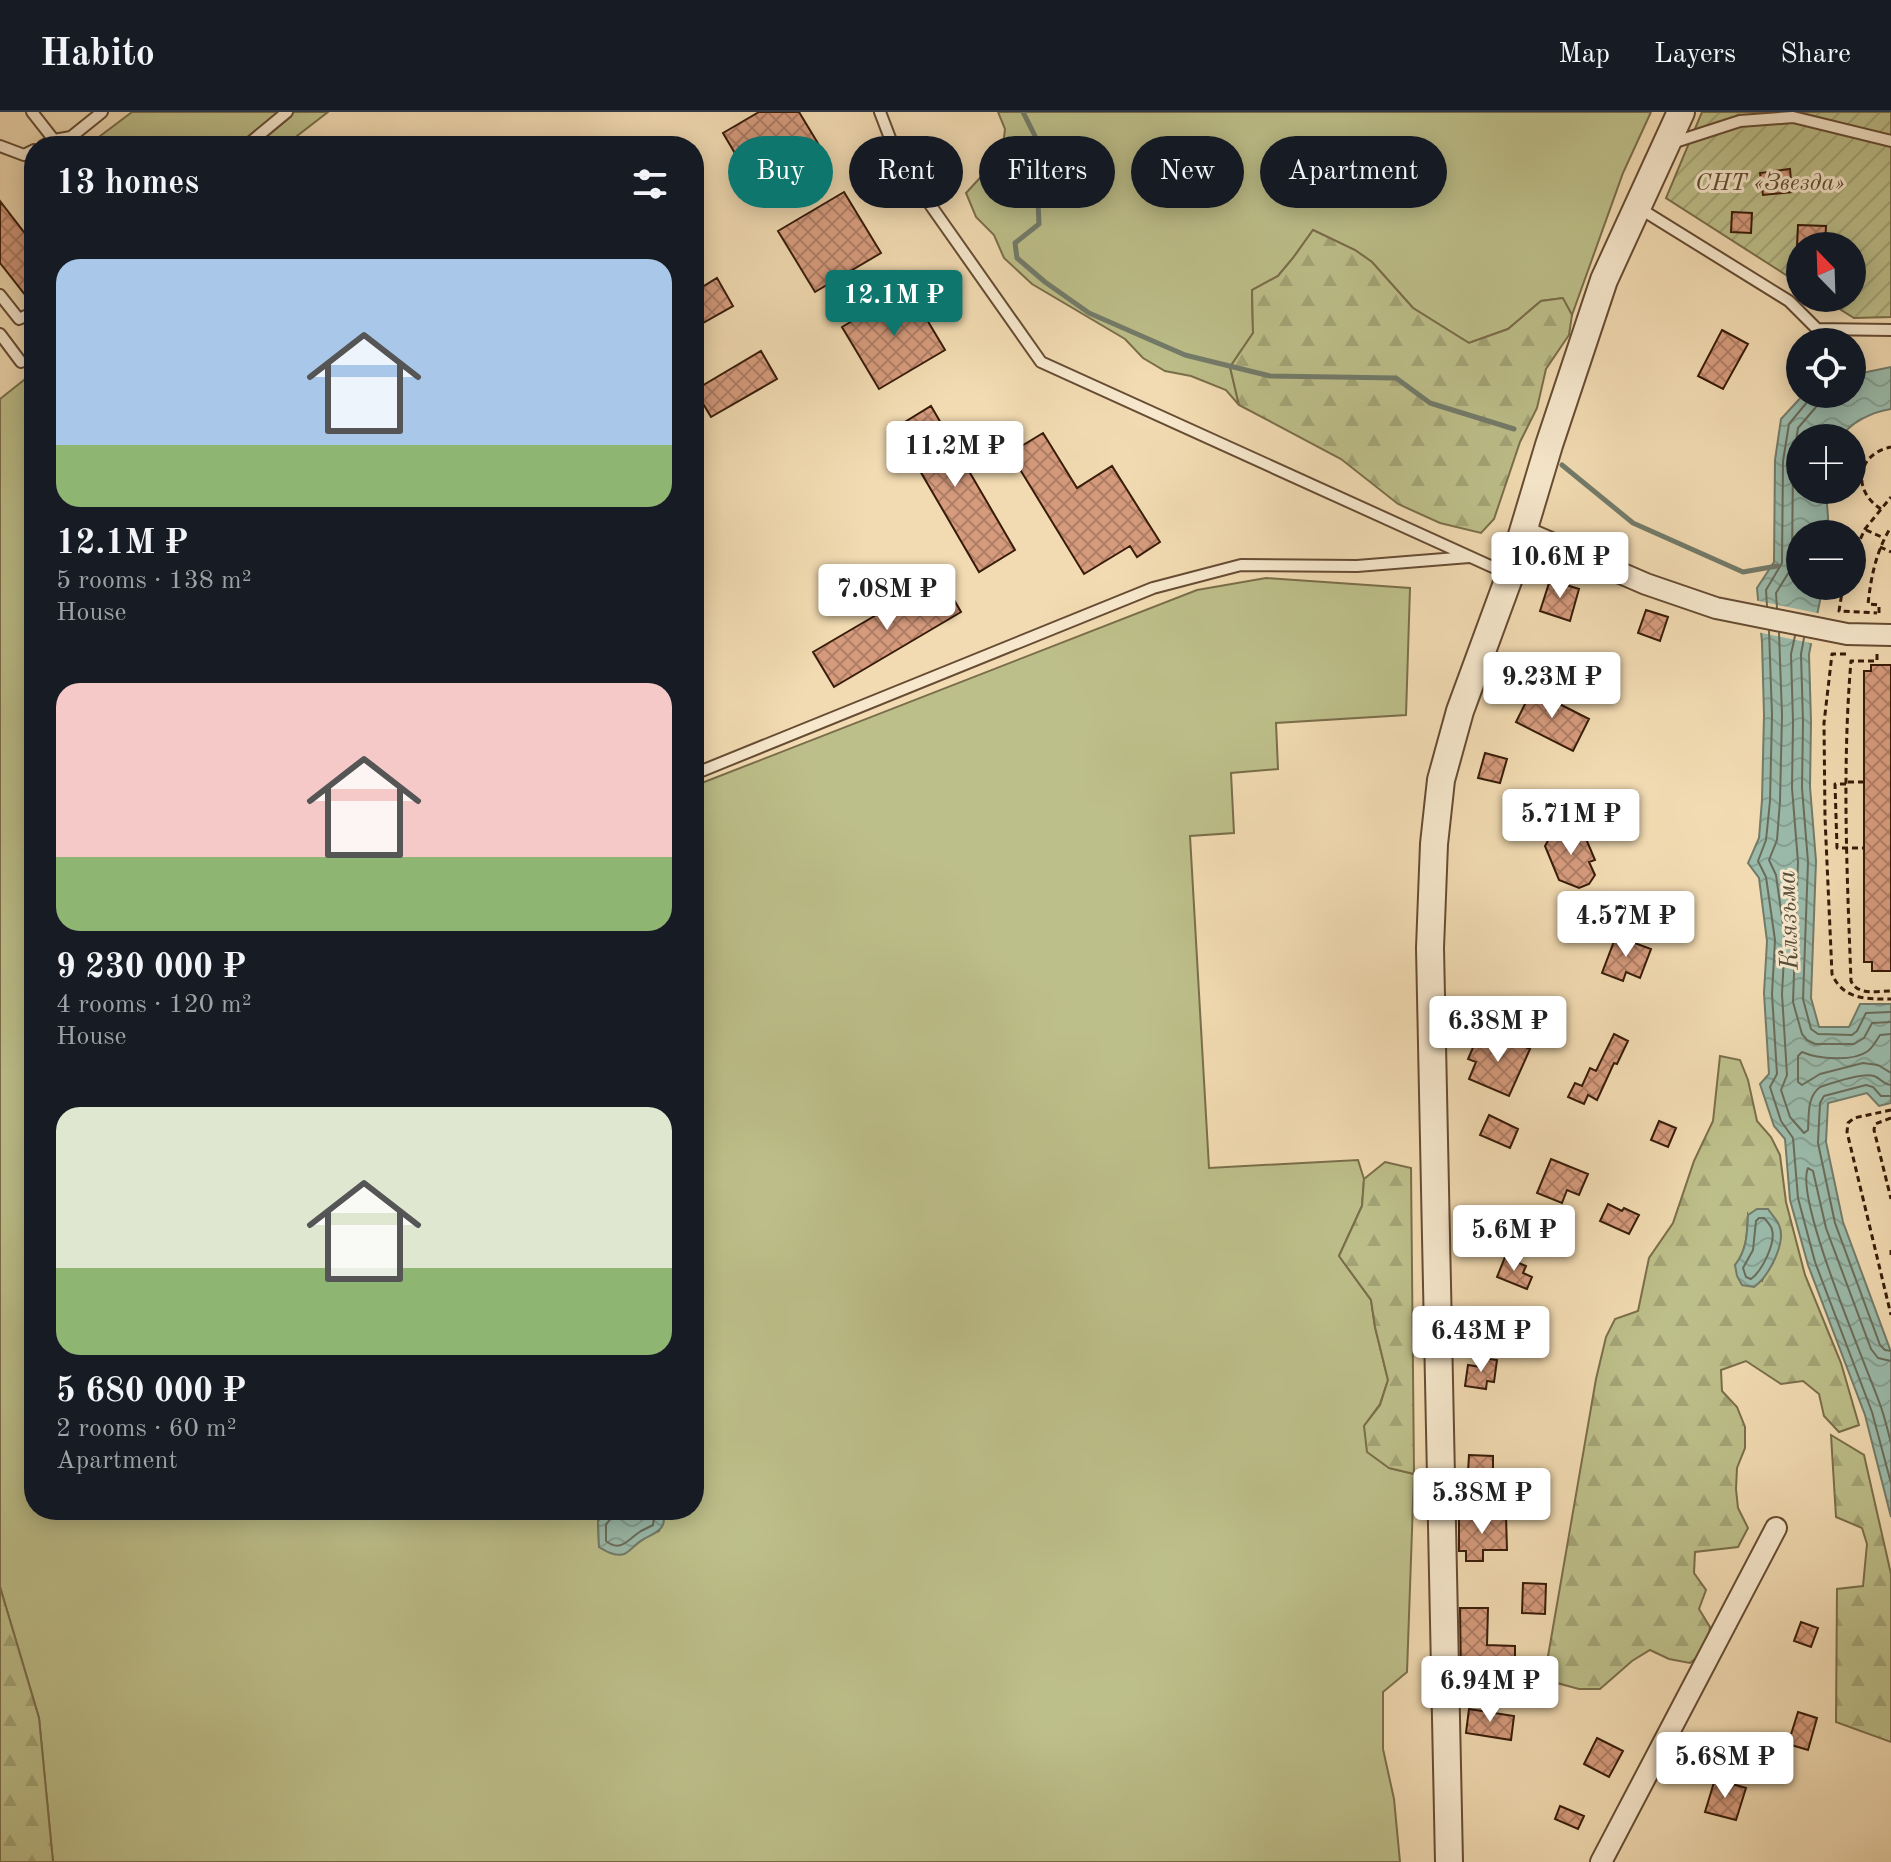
<!DOCTYPE html>
<meta charset="utf-8">
<style>
:root{--surface:#171b24;--page:#20242c;--text:#f1f3f6;--muted:#9ea1a6;--line:#363941;--accent:#0f766e}
body{margin:0;font-family:"Old Standard TT",serif;background:var(--page);color:var(--text);height:100vh;display:flex;flex-direction:column;font-size:30px;white-space:nowrap}
*{box-sizing:border-box;margin:0}
p{font-size:26px;color:var(--muted)}
.icon{flex:none;width:44px;height:44px;fill:none;stroke:currentColor;stroke-width:2;stroke-linecap:round;stroke-linejoin:round}
.map{position:relative;flex:1;overflow:hidden}
.drawer{position:absolute;left:24px;top:24px;width:680px;height:1384px;display:flex;flex-direction:column;background:var(--surface);border-radius:32px;box-shadow:0 4px 20px #0003}
.drawer>*{flex:none}
.banner{position:absolute;left:728px;top:24px;width:760px;height:72px;display:flex;gap:16px}
.needle{width:52px;rotate:337deg}
.controls{position:absolute;left:1786px;top:120px;display:grid;gap:16px}
.controls a{display:grid;place-items:center;width:80px;height:80px;border-radius:50%;background:var(--surface);box-shadow:0 4px 20px #0003;font-size:40px}
.price{position:absolute;translate:-50% -68px;padding:0 18px;border-radius:8px;background:#fff;color:#222;font-size:26px;line-height:52px;filter:drop-shadow(0 2px 4px #0008)}
.price::after{content:'';position:absolute;left:50%;top:48px;width:24px;height:18px;margin-left:-12px;background:inherit;clip-path:polygon(0 0,100% 0,50% 100%)}
.price.on{background:var(--accent);color:#fff}
ul{padding:0;list-style:none}
li{display:grid;align-content:center;gap:16px;height:424px;padding:0 32px}
li span{display:grid;place-items:center;height:248px;border-radius:24px;color:#555}
li>.icon{margin-inline-start:auto}
span .icon{width:144px;height:144px;fill:#fffc;stroke-width:1}
li b{font-size:34px}
h2{display:flex;justify-content:space-between;align-items:center;height:96px;padding:0 32px;font-size:34px}
.tag{padding:0 28px;border-radius:36px;background:var(--surface);box-shadow:0 4px 20px #0003;font-size:28px;line-height:72px}
.tag.on{background:var(--accent);color:#fff}
header{display:flex;align-items:center;gap:48px;box-sizing:border-box;height:112px;padding:0 40px;background:var(--surface);border-bottom:2px solid var(--line)}
header strong{font-size:38px}
nav{display:flex;gap:44px;margin-inline-start:auto;font-size:28px}
.map>svg:first-child{display:block}
.grass{fill:#bdbf8a;stroke:#7a6e4a;stroke-width:2}
.forest{fill:url(#forest-firs);stroke:#7a6e4a;stroke-width:2;fill-rule:evenodd}
.garden{fill:url(#garden-furrows);stroke:#7a6e4a;stroke-width:2}
.water{fill:url(#water-waves);stroke:#737b6a;stroke-width:2}
.pier{fill:#f2dbb2}
.lines{fill:none;stroke-linecap:round;stroke-linejoin:round}
.shore{stroke:#6a6c5a;stroke-width:2}
.stream{stroke:#737b6a;stroke-width:5}
.building{fill:url(#building-cross-hatch);stroke:#381c09;stroke-width:2}
.service-casing{stroke:#664c33;stroke-width:14}
.minor-casing{stroke:#664c33;stroke-width:24}
.tertiary-casing{stroke:#664c33;stroke-width:30}
.path{stroke:#381c09;stroke-width:3;stroke-dasharray:6 4;stroke-linecap:butt}
.service{stroke:#f7e8cd;stroke-width:10}
.minor{stroke:#f7e8cd;stroke-width:20}
.tertiary{stroke:#f7e8cd;stroke-width:26}
.labels{text-anchor:middle;stroke-width:6;stroke-linejoin:round;paint-order:stroke}
.park-label{font-size:24px;font-style:italic;fill:#604d30;stroke:#f7e8cd}
.water-label{font-size:26px;font-style:italic;fill:#564c3a;stroke:#f7e8cd}
</style>
<header>
<strong>Habito</strong>
<nav><a>Map</a><a>Layers</a><a>Share</a></nav>
</header>
<div class="map">
<svg width="1891" height="1750" viewBox="0 0 1891 1750">
<defs>
<pattern id="forest-firs" width="22" height="20" patternUnits="userSpaceOnUse" patternTransform="scale(2)"><rect width="22" height="20" fill="#bdbf8a"/><path d="M5 1l3.5 6h-7zM16 11l3.5 6h-7z" fill="#a3a476"/></pattern>
<pattern id="garden-furrows" width="10" height="10" patternUnits="userSpaceOnUse" patternTransform="scale(2)"><rect width="10" height="10" fill="#bdbf8a"/><path d="M-1 1l2-2M0 10L10 0M9 11l2-2" fill="none" stroke="#a3a476"/></pattern>
<pattern id="water-waves" width="16" height="10" patternUnits="userSpaceOnUse" patternTransform="scale(2)"><rect width="16" height="10" fill="#9bbbab"/><path d="M0 5q4-4 8 0t8 0" fill="none" stroke="#86a092"/></pattern>
<pattern id="building-cross-hatch" width="8" height="8" patternUnits="userSpaceOnUse" patternTransform="scale(2)"><rect width="8" height="8" fill="#d69b7d"/><path d="M0 0l8 8M0 8l8-8" fill="none" stroke="#af7e65"/></pattern>
</defs>
<rect width="100%" height="100%" fill="#f2dbb2"/>
<filter id="stains"><feTurbulence type="fractalNoise" baseFrequency=".0025" numOctaves="4"/><feColorMatrix values="0 0 0 0 .2 0 0 0 0 .09 0 0 0 0 .02 0 0 0 .5 -.17"/></filter>
<radialGradient id="worn" r=".72"><stop offset=".6" stop-color="#630" stop-opacity="0"/><stop offset="1" stop-color="#630" stop-opacity=".3"/></radialGradient>
<!-- grass -->
<path class="grass" d="M132 0H328L284 34H87Z
M998 0H1651L1623 61 1572 203 1562 186 1541 189 1508 217 1469 231 1413 196 1372 150 1355 138 1313 118 1293 146 1278 164 1252 178 1253 221 1230 255 1239 293 1226 278 1191 264 1165 259 1143 246 1125 227 1032 172 1004 146 994 123 976 105 966 81 1002 42 1005 17Z
M34 260V1398H608L598 1409 599 1435 624 1442 646 1425 659 1419 664 1403 662 1398H694V674L1197 478 1266 466 1410 476 1406 603 1276 611 1278 657 1231 661 1234 721 1190 724 1209 1056 1358 1048 1364 1067 1362 1094 1339 1144 1371 1188 1375 1215 1388 1268 1380 1292 1364 1314 1389 1356 1414 1362 1407 1560 1383 1580V1637L1394 1687 1400 1750H53L39 1606 0 1475V287Z"/>
<!-- forest -->
<path class="forest" d="M1313 118 1355 138 1372 150 1413 196 1469 231 1508 217 1541 189 1563 186 1572 203 1569 223 1546 257 1537 296 1520 330 1494 407 1481 421 1440 411 1398 392 1341 347 1239 293 1230 255 1253 221 1252 178 1278 164 1293 146Z
M1720 944 1740 948 1748 968 1757 1009 1771 1025 1780 1043 1786 1090 1805 1163 1841 1251 1859 1313 1839 1320 1824 1304 1819 1282 1803 1269 1781 1272 1746 1249 1721 1258 1722 1279 1737 1295 1745 1315V1336L1737 1356 1736 1377 1738 1396 1748 1416 1738 1435 1695 1440 1694 1461 1706 1478 1699 1497 1710 1515 1707 1537 1690 1551 1669 1547 1650 1538 1632 1549 1600 1577H1579L1557 1571 1550 1563 1547 1550 1596 1267 1606 1225 1615 1207 1638 1199 1649 1146 1673 1111 1694 1049 1713 1009ZM1748 1103 1773 1151 1766 1159 1762 1169 1735 1153C1747 1138 1747 1122 1748 1103Z
M1385 1050 1411 1056 1414 1362 1389 1356 1367 1340 1364 1314 1380 1293 1388 1268 1375 1215 1371 1188 1339 1144 1362 1094 1364 1067Z
M1831 1323 1864 1343 1891 1462V1630L1836 1610 1837 1477 1863 1474 1867 1432 1862 1416 1836 1405Z
M0 1475 39 1606 53 1750H0Z"/>
<!-- garden -->
<path class="garden" d="M1702 0H1891V205L1854 206 1822 186H1852V134H1800V172L1666 86Z"/>
<!-- water -->
<path class="water" d="M1891 255V297C1872 300 1851 310 1840 326H1800V378H1826L1829 419V422H1800V474H1823L1809 542 1811 610 1810 675 1816 749 1811 886 1819 915H1849L1860 892H1891V991L1879 994 1867 981 1828 991 1826 1030 1843 1110 1891 1240V1405L1865 1303 1808 1153 1790 1088 1785 1027 1774 1014 1760 972 1769 962 1764 881 1767 829 1759 766 1748 751 1759 726 1762 688 1764 603 1762 530 1757 476 1774 450 1775 348 1781 307 1804 282H1852V263Z
M1757 1097H1768C1771 1102 1777 1108 1779 1113 1787 1131 1768 1165 1754 1175L1742 1173 1737 1164 1735 1153C1747 1138 1747 1122 1748 1103Z
M608 1398H662C670 1419 652 1421 639 1430 635 1433 629 1440 624 1442 615 1445 606 1439 599 1435L598 1409Z"/>
<!-- pier -->
<path class="pier" d="M1754 488 1822 502 1815 532 1757 520Z"/>
<g class="lines">
<!-- shore -->
<path class="shore" d="M1767 494 1766 478 1782 451 1783 349 1789 312 1808 289 1809 282
M1777 496 1776 481 1789 460 1792 451 1793 349 1798 316 1816 295 1819 282
M1769 519 1772 603 1770 689 1766 728 1758 749 1766 765 1775 828 1772 882 1777 962 1770 975 1781 1009 1793 1026 1798 1086 1815 1150 1872 1300 1891 1371
M1779 521 1782 603 1780 689 1777 728 1769 748 1776 763 1785 827 1782 882 1787 963 1781 978 1790 1005 1804 1021 1808 1018C1809 1002 1807 985 1820 975 1832 971 1862 960 1874 964 1882 967 1882 972 1891 973
M1795 524 1791 542 1793 610 1792 676 1798 750 1793 890 1802 922 1807 928 1815 932H1854L1864 926 1872 911 1891 910
M1804 526 1801 542 1803 610 1802 676 1808 750 1803 887 1811 917 1818 922 1852 923 1857 919 1866 901 1891 900
M1891 922 1880 923C1876 929 1873 935 1868 939 1853 950 1818 947 1802 940L1798 944V970L1802 973 1820 962 1863 951 1878 953 1891 961
M1891 984H1881L1873 975 1866 973 1824 984 1820 991 1818 1031 1835 1111 1880 1233 1885 1238 1891 1239
M1759 1106H1764C1766 1108 1772 1115 1772 1118 1776 1132 1761 1160 1751 1167L1746 1165 1743 1156 1753 1138 1756 1109Z
M1891 1249 1878 1246 1871 1237 1826 1116 1813 1059 1808 1056C1794 1087 1867 1255 1881 1295 1885 1307 1888 1319 1891 1331
M612 1398V1404L606 1413V1429C621 1441 628 1427 641 1419 645 1417 649 1415 653 1413L655 1398"/>
<!-- stream -->
<path class="stream" d="M1023 0 1035 24 1039 112 1015 131 1017 146 1045 170 1089 201 1185 243 1270 264 1396 266 1430 291 1514 317
M1562 353 1633 411 1743 460 1777 454"/>
</g>
<!-- building -->
<path class="building" d="M759 0H799L825 43 759 82 723 21Z
M1790 57 1792 80 1763 83 1760 61Z
M844 80 881 141 815 180 778 119Z
M0 89 34 133V178L26 184 0 151Z
M1732 100 1752 101 1751 121 1731 120Z
M1798 113 1826 114 1825 134H1797Z
M717 166 733 194 694 216V180Z
M908 176 945 238 879 277 842 215Z
M1722 218 1748 232 1723 277 1698 264Z
M761 239 777 267 711 305 695 278Z
M931 294 1015 438 979 460 895 316Z
M1043 321 1077 376 1112 354 1160 430 1137 445 1130 434 1084 462 1010 341Z
M941 465 961 500 834 575 813 540Z
M1550 468 1579 477 1570 509 1540 499Z
M1646 498 1668 505 1660 529 1638 521Z
M1871 553H1891V859H1872V850H1864V559H1871Z
M1532 578 1589 607 1573 639 1516 610Z
M1485 641 1507 647 1500 671 1478 666Z
M1572 711 1578 725 1584 722 1595 748 1589 750 1595 763 1589 772 1579 776 1559 768 1545 734 1550 725 1556 722 1561 716Z
M1616 824 1651 837 1640 866 1626 860 1623 869 1602 861Z
M1614 922 1628 929 1617 952 1614 951 1597 988 1588 983 1584 992 1568 985 1575 971 1582 974 1590 956 1596 959Z
M1478 924 1498 933 1502 925 1530 937 1509 984 1469 967 1476 950 1468 947Z
M1489 1003 1518 1017 1510 1036 1480 1023Z
M1659 1009 1676 1016 1668 1035 1651 1028Z
M1551 1047 1588 1062 1579 1083 1567 1078 1562 1091 1537 1081Z
M1608 1092 1622 1099 1624 1096 1639 1103 1629 1122 1600 1109Z
M1505 1145 1526 1154 1523 1161 1532 1165 1527 1177 1497 1165Z
M1482 1246 1497 1248 1494 1270 1487 1269 1486 1277 1465 1274 1468 1253 1481 1255Z
M1469 1343 1493 1344V1362L1468 1361Z
M1506 1404 1507 1438H1483V1449H1466V1439H1459V1405Z
M1523 1471 1546 1472 1545 1502 1522 1501Z
M1460 1496H1488L1487 1533 1515 1534V1567L1461 1566Z
M1801 1510 1818 1516 1811 1535 1794 1529Z
M1469 1597 1514 1604 1511 1628 1466 1621Z
M1798 1600 1817 1606 1808 1638 1788 1632Z
M1597 1626 1623 1639 1609 1665 1584 1652Z
M1715 1667 1746 1676 1736 1708 1705 1700Z
M1560 1694 1584 1704 1578 1717 1555 1707Z"/>
<g class="lines">
<defs>
<path id="service" d="M32 0 54 28
M880 0 898 47 1041 250 1508 462
M1672 31 1740 9 1793 5 1891 29
M0 34 24 43 34 38
M43 34 54 28 71 25 102 0
M246 34 287 0
M1639 96 1789 189 1817 217 1891 218
M0 183 19 207 34 200
M0 222 21 250
M694 662 1153 476 1241 453 1357 454 1469 445"/>
<path id="minor" d="M1523 419 1646 472 1716 496 1847 522 1891 523
M1601 1750 1776 1416"/>
<path id="tertiary" d="M1449 1750 1430 836 1434 732 1441 668 1460 599 1510 463 1549 333 1604 168 1681 0"/>
</defs>
<!-- service casing -->
<use href="#service" class="service-casing"/>
<!-- minor casing -->
<use href="#minor" class="minor-casing"/>
<!-- tertiary casing -->
<use href="#tertiary" class="tertiary-casing"/>
<!-- path -->
<path class="path" d="M1881 397C1852 379 1856 342 1891 335
M1866 418 1884 426
M1880 435 1891 440
M1852 445 1865 417 1891 385
M1843 474 1839 499 1877 501
M1879 501V493L1868 492C1871 465 1876 439 1891 415
M1846 542H1832L1824 611 1825 706 1832 862C1843 888 1867 887 1891 887
M1877 542V549H1851C1842 655 1847 762 1851 869 1858 884 1877 879 1891 879
M1848 670H1864
M1846 672H1835L1837 736H1864
M1891 998 1854 1006 1848 1011 1847 1020 1891 1203
M1891 1006 1875 1012 1874 1018 1891 1087
M1891 1138V1143"/>
<!-- service -->
<use href="#service" class="service"/>
<!-- minor -->
<use href="#minor" class="minor"/>
<!-- tertiary -->
<use href="#tertiary" class="tertiary"/>
</g>
<g class="labels">
<!-- park labels -->
<g class="park-label">
<text x="1770" y="78">СНТ «Звезда»</text>
</g>
<!-- water labels -->
<g class="water-label">
<text transform="translate(1787 808) rotate(-92)" y="9">Клязьма</text>
</g>
</g>
<rect width="100%" height="100%" filter="url(#stains)"/>
<rect width="100%" height="100%" fill="url(#worn)"/>
</svg>
<div class="controls">
<a><svg class="needle" viewBox="-14 -14 28 28"><path d="M0-13l5 13h-10z" fill="#e53935"/><path d="M0 13l5-13h-10z" fill="#9ea1a6"/></svg></a>
<a><svg class="icon" aria-label="locate" viewBox="0 0 24 24"><circle cx="12" cy="12" r="6"/><path d="M12 2v4M12 18v4M2 12h4M18 12h4"/></svg></a>
<a>+</a>
<a>−</a>
</div>
<b class="price on" style="left:894px;top:226px">12.1M ₽</b>
<b class="price" style="left:955px;top:377px">11.2M ₽</b>
<b class="price" style="left:1560px;top:488px">10.6M ₽</b>
<b class="price" style="left:887px;top:520px">7.08M ₽</b>
<b class="price" style="left:1552px;top:608px">9.23M ₽</b>
<b class="price" style="left:1571px;top:745px">5.71M ₽</b>
<b class="price" style="left:1626px;top:847px">4.57M ₽</b>
<b class="price" style="left:1498px;top:952px">6.38M ₽</b>
<b class="price" style="left:1514px;top:1161px">5.6M ₽</b>
<b class="price" style="left:1481px;top:1262px">6.43M ₽</b>
<b class="price" style="left:1482px;top:1424px">5.38M ₽</b>
<b class="price" style="left:1490px;top:1612px">6.94M ₽</b>
<b class="price" style="left:1725px;top:1688px">5.68M ₽</b>
<div class="banner">
<a class="tag on">Buy</a>
<a class="tag">Rent</a>
<a class="tag">Filters</a>
<a class="tag">New</a>
<a class="tag">Apartment</a>
</div>
<section class="drawer">
<h2>13 homes<svg class="icon" aria-label="filters" viewBox="0 0 24 24"><path d="M4 7h16M4 17h16"/><circle cx="9" cy="7" r="2"/><circle cx="15" cy="17" r="2"/></svg></h2>
<ul>
<li><span style="background:linear-gradient(#a9c7e8 75%,#8fb573 0)"><svg class="icon" aria-label="home" viewBox="0 0 24 24"><path d="M3 11l9-7 9 7M6 9v11h12V9"/></svg></span><div><b>12.1M ₽</b><p>5 rooms · 138 m²</p><p>House</p></div></li>
<li><span style="background:linear-gradient(#f6c9c9 70%,#8fb573 0)"><svg class="icon" aria-label="home" viewBox="0 0 24 24"><path d="M3 11l9-7 9 7M6 9v11h12V9"/></svg></span><div><b>9 230 000 ₽</b><p>4 rooms · 120 m²</p><p>House</p></div></li>
<li><span style="background:linear-gradient(#dfe7d0 65%,#8fb573 0)"><svg class="icon" aria-label="home" viewBox="0 0 24 24"><path d="M3 11l9-7 9 7M6 9v11h12V9"/></svg></span><div><b>5 680 000 ₽</b><p>2 rooms · 60 m²</p><p>Apartment</p></div></li>
</ul>
</section>
</div>
